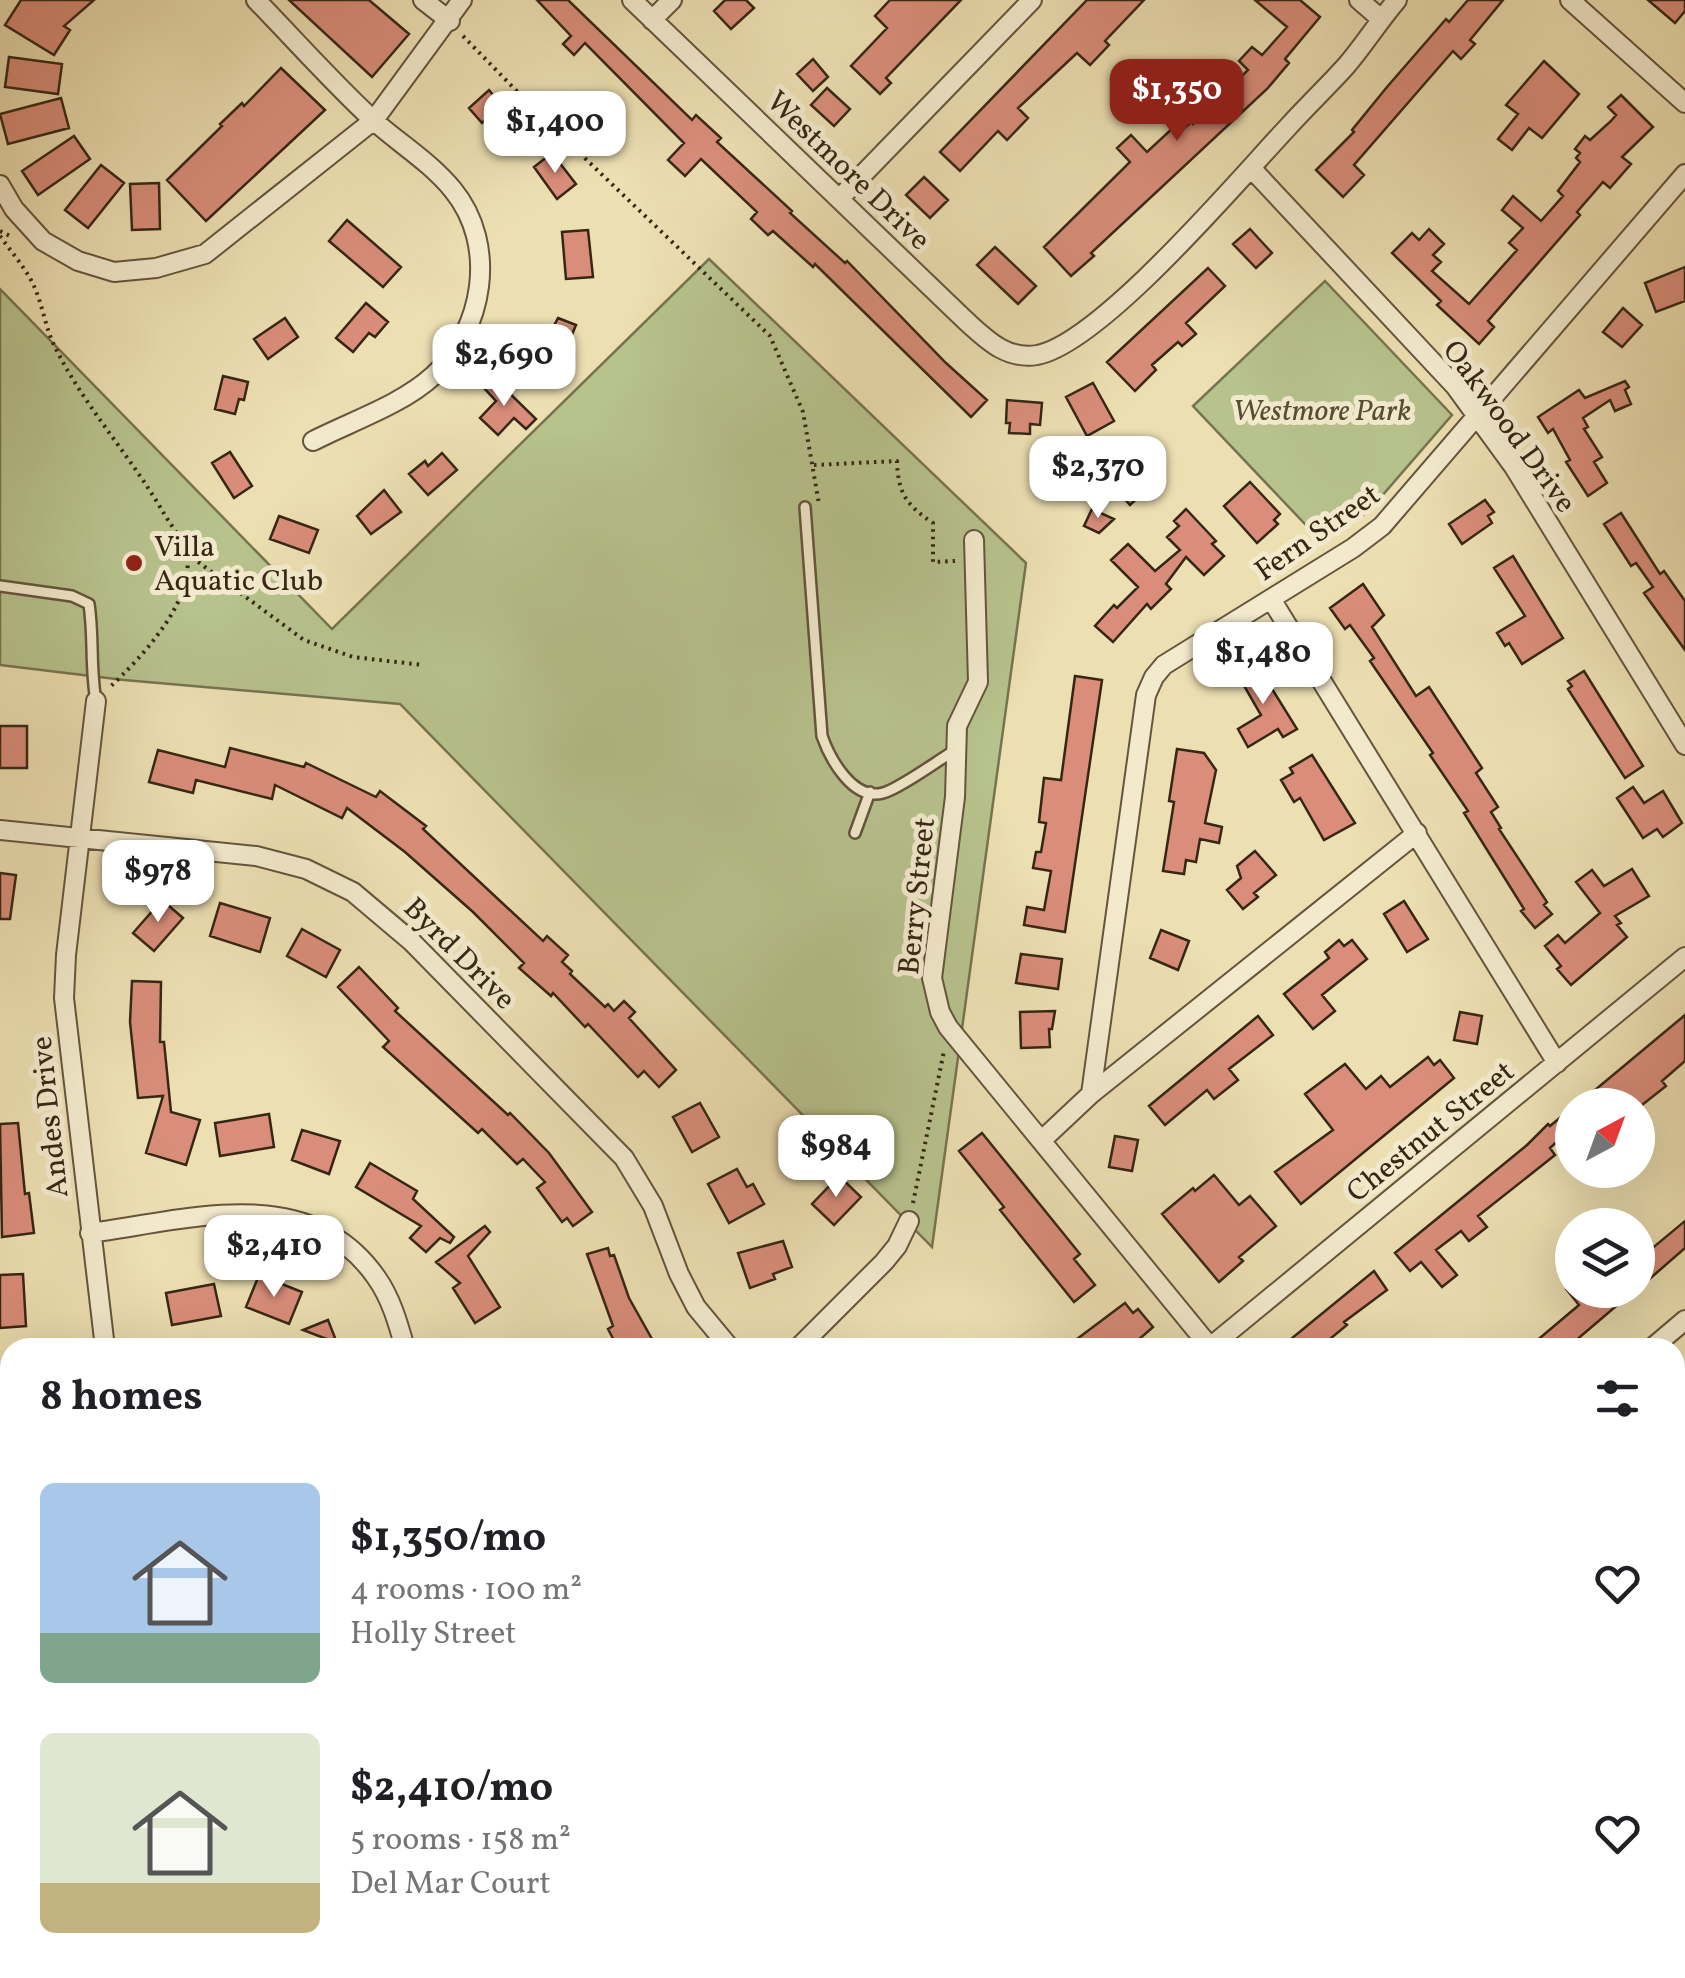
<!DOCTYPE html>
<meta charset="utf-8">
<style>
:root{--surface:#fff;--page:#f2f2f2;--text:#202124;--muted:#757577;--accent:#8f2418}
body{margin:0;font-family:Vollkorn,serif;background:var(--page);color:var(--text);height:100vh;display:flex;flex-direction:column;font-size:38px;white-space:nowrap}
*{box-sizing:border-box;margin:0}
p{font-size:32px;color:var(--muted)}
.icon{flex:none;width:55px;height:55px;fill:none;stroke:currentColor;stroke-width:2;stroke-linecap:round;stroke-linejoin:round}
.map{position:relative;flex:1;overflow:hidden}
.side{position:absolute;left:0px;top:1338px;width:1685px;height:642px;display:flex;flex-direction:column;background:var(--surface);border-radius:30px 30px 0 0;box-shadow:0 10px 40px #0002}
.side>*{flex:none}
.needle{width:65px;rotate:41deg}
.tools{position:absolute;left:1555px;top:1088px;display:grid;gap:20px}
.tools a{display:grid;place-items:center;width:100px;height:100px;border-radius:50%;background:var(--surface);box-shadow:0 10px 40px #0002;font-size:50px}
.price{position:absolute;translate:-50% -85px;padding:0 22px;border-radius:20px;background:#fff;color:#222;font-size:32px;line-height:65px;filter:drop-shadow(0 2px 5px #0008)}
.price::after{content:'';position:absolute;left:50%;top:60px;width:30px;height:22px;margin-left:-15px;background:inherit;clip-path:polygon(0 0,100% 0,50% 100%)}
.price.current{background:var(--accent);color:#fff}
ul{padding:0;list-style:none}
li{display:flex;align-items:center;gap:30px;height:250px;padding:0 40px}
li span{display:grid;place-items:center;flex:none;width:280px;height:200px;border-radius:15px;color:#555}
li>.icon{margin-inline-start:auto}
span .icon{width:120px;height:120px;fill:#fffc;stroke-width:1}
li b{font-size:42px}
h2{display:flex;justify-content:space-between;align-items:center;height:120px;padding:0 40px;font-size:42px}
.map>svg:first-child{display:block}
.green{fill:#b7c28d;stroke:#767450;stroke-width:2.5}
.building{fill:#d98d7a;stroke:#362714;stroke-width:2.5}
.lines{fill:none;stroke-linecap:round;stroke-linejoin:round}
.service-casing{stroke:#64553c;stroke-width:14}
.minor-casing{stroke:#64553c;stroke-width:22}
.path{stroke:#362714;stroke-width:4;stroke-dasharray:2.5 5;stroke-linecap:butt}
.service{stroke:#f3eacd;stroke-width:9}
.minor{stroke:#f3eacd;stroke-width:18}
.poi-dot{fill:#8f2418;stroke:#f3eacd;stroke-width:4}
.labels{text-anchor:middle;stroke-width:10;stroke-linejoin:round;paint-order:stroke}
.street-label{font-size:30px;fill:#362714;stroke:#f3eacd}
.park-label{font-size:30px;font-style:italic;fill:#564e32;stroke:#f3eacd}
.poi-label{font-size:30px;fill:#362714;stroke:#f3eacd;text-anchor:start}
</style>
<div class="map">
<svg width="1685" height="1978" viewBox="0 0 1685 1978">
<rect width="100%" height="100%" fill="#ecdfb2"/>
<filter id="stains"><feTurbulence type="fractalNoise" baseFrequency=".002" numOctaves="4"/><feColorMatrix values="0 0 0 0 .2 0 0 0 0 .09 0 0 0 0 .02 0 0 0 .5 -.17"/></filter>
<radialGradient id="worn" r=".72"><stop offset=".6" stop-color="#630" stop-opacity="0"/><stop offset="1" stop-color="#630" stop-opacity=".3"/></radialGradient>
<!-- green -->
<path class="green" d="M709 259 1026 563 932 1247 400 704 124 680 0 665V289L332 629Z
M1325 281 1452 415 1368 512 1321 541 1193 406Z"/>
<!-- building -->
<path class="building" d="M21 0H94L64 26 70 30 54 55 5 25Z
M289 0H369L409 34 372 77Z
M537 0H568L692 120 696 115 721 138 717 142 792 211 790 213 845 263 847 261 946 363 987 400 971 417 815 264 813 267 773 231 768 235 751 219 757 212 701 159 685 176 668 160 684 143 585 43 574 55 563 44 571 36Z
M725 0H746L754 8 731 29 714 11Z
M890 0H961L886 78 891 83 880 94 851 66 887 28 875 16Z
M1087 0H1144L1105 41 1109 45 1090 65 1077 53 1018 108 1028 118 1007 140 998 131 960 171 940 152Z
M1255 0H1300L1320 17 1285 59 1289 63 1267 89 1091 253 1094 256 1071 276 1044 247 1130 162 1117 148 1131 135 1147 152 1176 125 1181 131 1191 122 1193 124 1248 70 1239 61 1252 47 1262 55 1287 27Z
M1468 0H1503L1470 40 1475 44 1461 59 1453 51 1354 165 1364 175 1343 197 1316 170 1354 132 1352 130 1387 87 1446 19 1449 22Z
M1648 0H1685V11L1675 23Z
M9 57 62 64 58 94 5 87Z
M813 59 828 77 813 91 797 74Z
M1544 61 1579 94 1542 138 1529 128 1512 150 1498 139 1518 114 1506 105Z
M281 68 325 110 206 221 167 180 222 126 220 124 242 103 244 106Z
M827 88 850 109 834 126 811 105Z
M489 90 512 119 496 133 485 120 482 123 469 108Z
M1621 95 1653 127 1622 157 1631 164 1610 188 1603 182 1577 212 1580 215 1488 321 1494 327 1479 344 1437 305 1441 301 1392 253 1412 233 1419 240 1429 229 1444 244 1433 255 1441 262 1432 271 1469 304 1517 250 1509 243 1523 228 1502 210 1513 196 1541 221 1563 196 1558 191 1580 162 1576 158 1580 153 1575 149 1585 136 1590 140 1611 121 1616 115 1608 107Z
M61 98 69 128 8 144 0 114Z
M604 121 619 133 604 150 590 137Z
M74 136 90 159 38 195 22 171Z
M552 153 576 184 557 199 534 167Z
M101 165 124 183 88 228 65 210Z
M924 177 948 200 930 218 906 195Z
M159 183 160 229 132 230 130 184Z
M347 220 401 267 383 287 329 241Z
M1250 229 1272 253 1256 268 1233 244Z
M588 230 593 277 566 279 562 232Z
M995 247 1036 286 1018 304 977 265Z
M1685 267V301L1656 312 1645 283Z
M1208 268 1225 286 1186 323 1196 334 1182 346 1178 342 1152 365 1156 370 1135 391 1107 362Z
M366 303 388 322 375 337 369 333 353 352 336 338Z
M1623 308 1642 325 1622 347 1603 332Z
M285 318 298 337 268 359 254 339Z
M558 318 576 325 561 361 540 352Z
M223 376 248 382 244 400 239 399 235 414 215 409Z
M493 377 536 419 526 429 514 418 498 435 480 418 496 401 483 387Z
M1625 381 1629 387 1625 390 1631 404 1615 411 1610 400 1583 418 1588 427 1584 429 1602 457 1594 462 1607 483 1588 496 1566 462 1570 460 1553 429 1548 433 1538 417 1579 390 1585 398Z
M1093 383 1114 421 1087 436 1066 397Z
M1007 400 1042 403 1040 425 1030 424V434L1009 433 1010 423H1006Z
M230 452 252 486 234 498 212 463Z
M442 453 457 470 428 495 409 474 425 461 428 466Z
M1127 474 1144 492 1130 505 1113 486Z
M1250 482 1280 514 1274 520 1278 524 1257 543 1224 506Z
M384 490 401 512 371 534 357 516Z
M1485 500 1494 512 1488 516 1492 523 1462 544 1449 524Z
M1092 509 1114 519 1099 533 1084 526Z
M1186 509 1216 541 1212 544 1224 556 1204 575 1186 557 1166 584 1171 589 1151 609 1147 604 1113 642 1095 626 1114 605 1117 608 1138 587 1111 560 1128 544 1155 571 1180 550 1167 537 1179 526 1174 521Z
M1621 513 1660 574 1664 571 1685 601V650L1644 593 1653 587 1636 563 1631 566 1604 524Z
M279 516 318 530 309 553 270 539Z
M1513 556 1563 638 1522 664 1509 643 1505 646 1497 633 1525 616 1494 568Z
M1363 584 1384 615 1372 627 1416 696 1429 687 1482 768 1476 773 1498 807 1491 812 1501 828 1499 829 1547 902 1544 905 1552 914 1535 928 1521 911 1524 909 1464 813 1468 811 1430 755 1433 753 1370 661 1374 658 1350 625 1345 629 1330 608Z
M1254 660 1297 729 1283 737 1278 729 1248 747 1238 729 1261 715 1235 670Z
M1584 671 1643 766 1625 778 1568 689 1572 686 1568 681Z
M1075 676 1102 680 1065 932 1024 925 1027 907 1044 910 1051 871 1033 868 1036 852H1041L1046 823 1039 822 1044 778 1061 780Z
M0 726H27V768H0Z
M230 748 304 767 306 763 376 797 380 791 426 826 423 829 543 941 547 936 568 955 562 962 572 971 570 974 605 1007 608 1004 614 1011 624 1001 635 1012 629 1018 676 1070 659 1087 644 1071 638 1077 588 1024 585 1027 553 993 551 996 519 968 524 963 473 912 405 852 347 808 342 818 275 785 272 799 196 780 193 793 149 782 158 750 225 767Z
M1177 749 1204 753 1216 770 1205 823 1222 827 1219 843 1200 839 1196 862 1186 860 1184 874 1163 871 1174 802 1169 801Z
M1312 755 1355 823 1324 840 1300 798 1294 802 1281 780 1293 773 1290 768Z
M1633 787 1644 803 1663 791 1682 823 1663 837 1657 829 1643 838 1617 798Z
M1255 851 1276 875 1254 893 1258 897 1243 909 1227 890 1241 878 1237 866Z
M1632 869 1649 896 1615 916 1621 923 1617 925 1627 937 1571 985 1557 969 1561 966 1545 946 1558 935 1565 943 1600 913 1576 882 1592 870 1604 886Z
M0 873 16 875 10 919H0Z
M162 900 183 918 154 951 133 933Z
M1404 901 1428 939 1407 952 1384 914Z
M220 903 270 918 260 952 210 936Z
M302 929 340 950 326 977 287 956Z
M1161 930 1189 941 1178 970 1150 958Z
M1339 940 1344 946 1352 940 1367 959 1322 995 1335 1011 1313 1029 1284 994 1329 958 1325 952Z
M1021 954 1062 959 1058 989 1016 983Z
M359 967 398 1008 395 1011 508 1115 510 1113 549 1153 592 1212 573 1226 567 1218 562 1222 537 1188 545 1182 523 1159 517 1164 482 1129 478 1133 383 1047 389 1041 338 987Z
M132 981 161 982 160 1042H164L171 1112 200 1120 186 1165 146 1153 163 1096 138 1098 130 1022Z
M1055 1011 1052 1029H1049L1050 1047 1021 1048 1020 1012Z
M1460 1012 1482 1016 1477 1044 1454 1040Z
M1685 1015V1061L1662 1081 1666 1086 1642 1105H1577Z
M1258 1016 1273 1035 1229 1069 1238 1080 1214 1099 1207 1090 1165 1125 1149 1106Z
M1428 1057 1434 1065 1440 1060 1454 1078 1301 1204 1275 1172 1333 1130 1305 1094 1345 1064 1366 1089 1381 1076 1390 1087Z
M700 1103 719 1137 692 1152 673 1117Z
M1572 1108V1128L1550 1148 1555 1155 1478 1216 1487 1227 1469 1241 1461 1231 1436 1250 1457 1275 1442 1287 1421 1262 1410 1271 1395 1253 1527 1145 1548 1124 1550 1126Z
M269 1114 274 1147 220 1156 215 1123Z
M18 1123 25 1194 29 1193 34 1233 2 1237 0 1124Z
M302 1130 340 1141 329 1174 292 1160Z
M982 1133 1080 1254 1074 1259 1095 1285 1074 1302 1000 1210 1004 1207 959 1151Z
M1115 1136 1138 1140 1132 1171 1109 1167Z
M370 1163 417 1191 413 1199 454 1237 450 1243 440 1238 426 1252 410 1238 421 1226 356 1187Z
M737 1169 747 1187 753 1184 764 1204 729 1223 708 1184Z
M1214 1175 1239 1205 1250 1196 1276 1226 1239 1257 1243 1261 1219 1282 1162 1214 1193 1188 1195 1191Z
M839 1176 861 1197 834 1225 812 1204Z
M1685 1221V1248L1638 1289V1260Z
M485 1226 490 1232 468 1256 500 1307 475 1323 453 1288 460 1283 436 1262Z
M783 1241 792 1267 773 1274 775 1279 750 1288 738 1253Z
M608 1248 610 1256 614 1255 629 1298 657 1348H618L608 1329 613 1326 587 1254Z
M1374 1271 1387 1290 1344 1322 1347 1325 1319 1348H1280Z
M23 1274 26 1326 0 1328V1275Z
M259 1275 302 1292 289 1324 246 1307Z
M214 1284 221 1316 172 1325 166 1293Z
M1567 1290H1635L1567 1348H1528L1579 1305Z
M1125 1303 1133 1313 1138 1309 1153 1327 1129 1348H1065Z
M328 1320 337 1343 303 1330Z"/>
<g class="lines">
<defs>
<path id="service" d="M805 507 822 736C830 759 853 801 883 793 899 789 937 761 954 751
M0 586 72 596 89 604C94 637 90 668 96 701
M855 833 870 792"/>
<path id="minor" d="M256 0C295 40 332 82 373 120 400 144 430 162 453 190 498 245 484 330 433 376 401 405 352 421 313 441
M423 0 450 21
M632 0 965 320C986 339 1006 360 1037 355 1101 343 1240 178 1288 127 1307 106 1327 87 1346 66 1364 45 1379 21 1397 0
M1359 0 1381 19
M1570 0 1685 103
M652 20 672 0
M1251 168 1455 386 1514 467 1685 745
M0 185 14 209 43 241 78 261 114 272 156 268 205 254 374 120 462 0
M839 199 1032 0
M974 540 978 682 957 726 955 797 932 978 940 1012 948 1027 1210 1347
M1271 599 1557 1063
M96 701 66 955 64 998 105 1348
M0 830 256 856 306 869 353 892 411 941 624 1158 653 1206 679 1274 696 1307 730 1348
M1091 1094 1146 695 1154 677 1164 665 1353 548 1382 526 1685 174
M1042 1140 1091 1094 1417 833
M90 1233C187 1220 309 1181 376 1277 391 1298 398 1323 405 1348
M798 1348 884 1262 897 1246 909 1221
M1209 1348 1685 957
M1652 1348 1685 1320
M0 1400 10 1398
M1675 1499 1685 1495
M1675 1529 1685 1551
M0 1704 10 1703
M1675 1789 1685 1785
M129 1970 138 1978
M1036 1970 1038 1978
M1337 1970 1344 1978
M691 1978 692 1970"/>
</defs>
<!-- service casing -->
<use href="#service" class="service-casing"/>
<!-- minor casing -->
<use href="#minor" class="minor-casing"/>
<!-- path -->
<path class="path" d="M463 36 541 116 770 336 803 412 819 504
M0 231 12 237
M0 236C10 250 22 264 31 280 42 300 44 324 54 345 83 405 130 455 163 512 170 524 182 539 186 552 198 598 141 658 110 687
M814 465 897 461C898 493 906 505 933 523V562L955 561
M186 553 304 640 353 657 423 665
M913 1203 944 1051"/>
<!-- service -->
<use href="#service" class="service"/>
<!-- minor -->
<use href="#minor" class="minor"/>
</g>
<!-- markers -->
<circle class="poi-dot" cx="134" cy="563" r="10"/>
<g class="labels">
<!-- street labels -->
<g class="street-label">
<text transform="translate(849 170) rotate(44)" y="10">Westmore Drive</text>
<text transform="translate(1510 426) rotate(54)" y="10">Oakwood Drive</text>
<text transform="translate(1317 532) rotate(-35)" y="10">Fern Street</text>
<text transform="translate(916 896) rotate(-84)" y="10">Berry Street</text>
<text transform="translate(460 953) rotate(45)" y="10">Byrd Drive</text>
<text transform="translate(49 1117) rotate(-96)" y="10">Andes Drive</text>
<text transform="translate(1430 1131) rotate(-39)" y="10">Chestnut Street</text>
</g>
<!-- park labels -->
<g class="park-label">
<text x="1322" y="420">Westmore Park</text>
</g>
<!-- poi labels -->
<g class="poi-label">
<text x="154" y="556">Villa<tspan x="154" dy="34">Aquatic Club</tspan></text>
</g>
</g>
<rect width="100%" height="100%" filter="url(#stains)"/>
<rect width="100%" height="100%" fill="url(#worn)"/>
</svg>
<div class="tools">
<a><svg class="needle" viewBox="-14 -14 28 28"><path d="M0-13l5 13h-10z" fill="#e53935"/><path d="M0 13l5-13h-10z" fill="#757577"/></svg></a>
<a><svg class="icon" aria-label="layers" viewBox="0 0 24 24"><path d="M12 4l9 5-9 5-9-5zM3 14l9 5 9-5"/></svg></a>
</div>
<b class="price current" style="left:1177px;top:144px">$1,350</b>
<b class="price" style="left:555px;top:176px">$1,400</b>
<b class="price" style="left:504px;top:409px">$2,690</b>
<b class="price" style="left:1098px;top:521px">$2,370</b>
<b class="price" style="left:1263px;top:707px">$1,480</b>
<b class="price" style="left:158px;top:925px">$978</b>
<b class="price" style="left:836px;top:1200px">$984</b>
<b class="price" style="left:274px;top:1300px">$2,410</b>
<section class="side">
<h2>8 homes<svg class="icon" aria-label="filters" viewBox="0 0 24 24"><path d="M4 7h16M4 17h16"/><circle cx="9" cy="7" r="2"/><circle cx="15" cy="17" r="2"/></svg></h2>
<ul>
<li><span style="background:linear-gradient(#a9c7e8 75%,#7fa58c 0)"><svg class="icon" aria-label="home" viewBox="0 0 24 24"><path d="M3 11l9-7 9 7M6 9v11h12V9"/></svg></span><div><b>$1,350/mo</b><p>4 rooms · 100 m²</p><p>Holly Street</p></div><svg class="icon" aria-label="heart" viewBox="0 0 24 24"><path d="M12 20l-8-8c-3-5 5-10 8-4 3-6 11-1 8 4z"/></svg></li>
<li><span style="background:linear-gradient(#dfe7d0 75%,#c2b280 0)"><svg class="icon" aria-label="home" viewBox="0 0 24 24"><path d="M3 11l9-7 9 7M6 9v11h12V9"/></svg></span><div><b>$2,410/mo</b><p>5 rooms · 158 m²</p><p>Del Mar Court</p></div><svg class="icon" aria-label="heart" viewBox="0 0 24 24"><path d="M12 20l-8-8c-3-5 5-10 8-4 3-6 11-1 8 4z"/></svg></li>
</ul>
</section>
</div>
